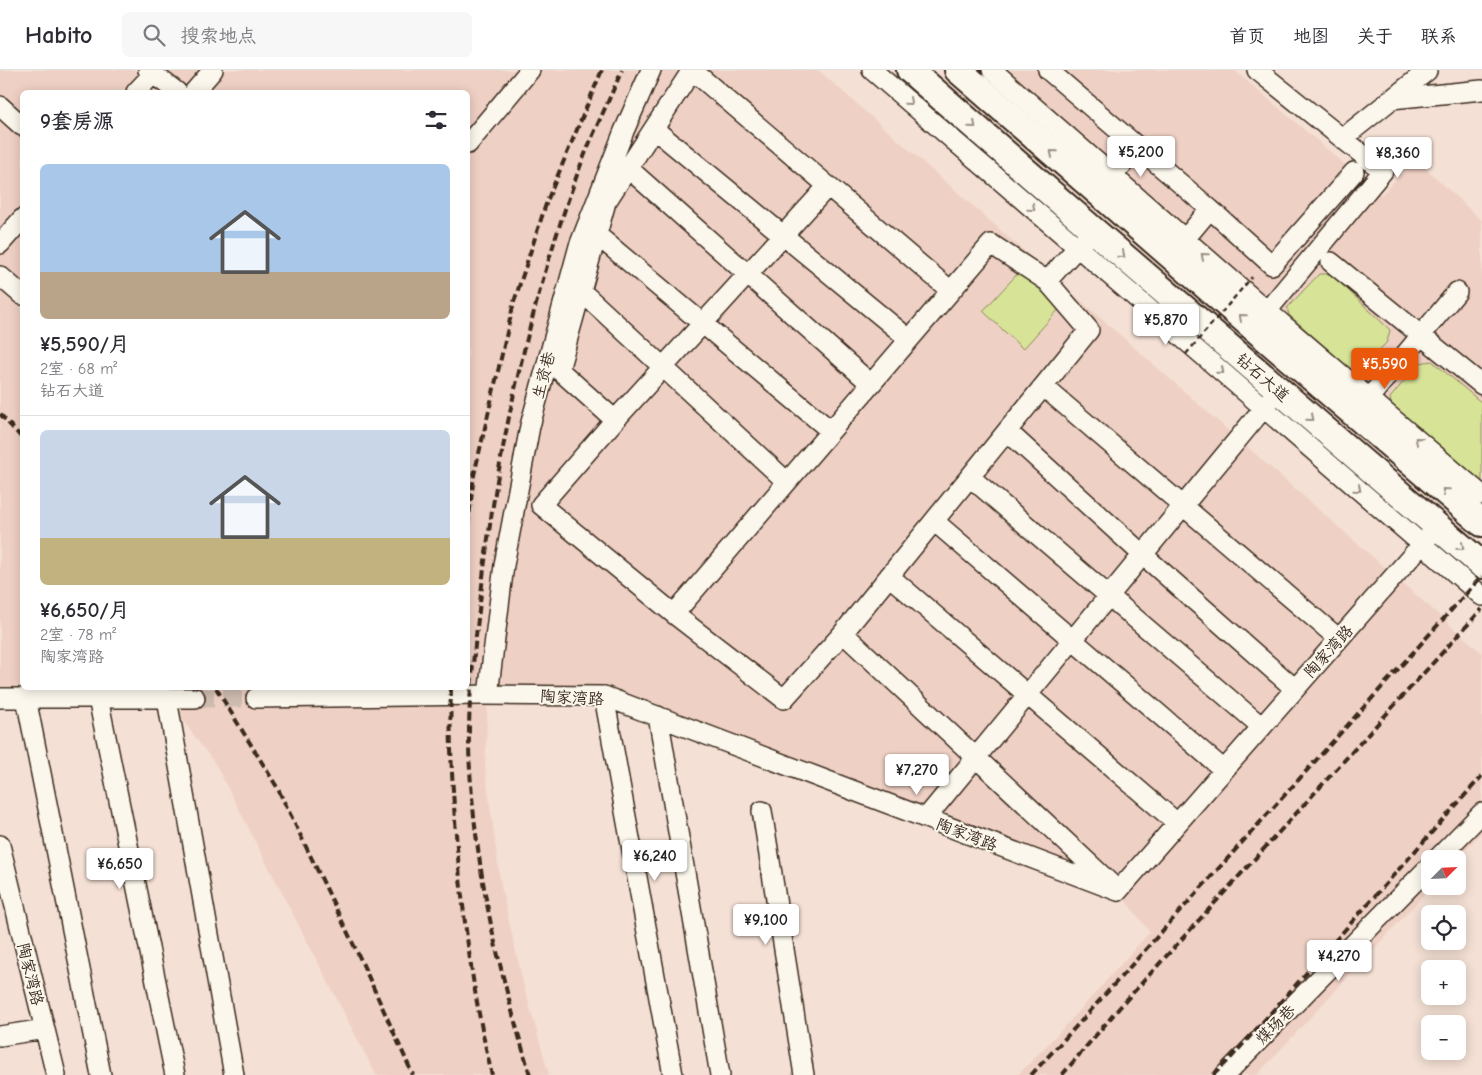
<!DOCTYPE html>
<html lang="zh">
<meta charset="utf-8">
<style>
:root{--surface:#fff;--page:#f7f7f7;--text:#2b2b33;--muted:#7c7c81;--line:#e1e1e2;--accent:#ea580c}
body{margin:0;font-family:"Comic Neue","LXGW WenKai TC",sans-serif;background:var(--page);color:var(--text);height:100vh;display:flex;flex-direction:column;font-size:19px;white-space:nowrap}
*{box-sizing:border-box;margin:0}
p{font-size:16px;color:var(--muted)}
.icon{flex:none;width:28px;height:28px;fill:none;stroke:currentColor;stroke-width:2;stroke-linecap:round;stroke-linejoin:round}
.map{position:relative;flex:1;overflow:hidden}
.sheet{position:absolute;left:20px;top:20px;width:450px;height:600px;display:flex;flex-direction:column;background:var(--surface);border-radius:8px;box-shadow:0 2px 12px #0003}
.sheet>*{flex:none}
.needle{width:32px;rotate:66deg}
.tools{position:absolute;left:1421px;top:780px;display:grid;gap:10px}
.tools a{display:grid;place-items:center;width:45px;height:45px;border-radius:8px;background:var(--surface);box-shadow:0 2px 12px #0003;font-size:25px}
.price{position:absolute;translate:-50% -42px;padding:0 11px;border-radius:5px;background:#fff;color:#222;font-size:16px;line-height:32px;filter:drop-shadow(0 1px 2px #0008)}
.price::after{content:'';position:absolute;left:50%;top:30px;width:15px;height:11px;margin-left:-8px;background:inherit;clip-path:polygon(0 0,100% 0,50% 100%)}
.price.selected{background:var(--accent);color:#fff}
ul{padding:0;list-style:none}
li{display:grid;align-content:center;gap:10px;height:265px;padding:0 20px}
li+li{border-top:1px solid var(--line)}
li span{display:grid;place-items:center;height:155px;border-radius:8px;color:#555}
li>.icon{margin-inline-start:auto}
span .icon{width:90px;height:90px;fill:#fffc;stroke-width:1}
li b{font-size:21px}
h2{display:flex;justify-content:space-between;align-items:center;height:60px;padding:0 20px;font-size:21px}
header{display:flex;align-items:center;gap:30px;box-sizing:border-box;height:70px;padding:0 25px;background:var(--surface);border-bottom:1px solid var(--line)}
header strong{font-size:24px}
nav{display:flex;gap:28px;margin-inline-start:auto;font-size:18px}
.search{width:350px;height:45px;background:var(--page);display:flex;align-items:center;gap:12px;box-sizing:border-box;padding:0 18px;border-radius:8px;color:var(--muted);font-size:19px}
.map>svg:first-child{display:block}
.built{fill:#efd0c4;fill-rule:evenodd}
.green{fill:#d7e497;stroke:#89875a}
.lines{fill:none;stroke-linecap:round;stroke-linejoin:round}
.minor-tunnel{stroke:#cfbcb0;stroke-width:19;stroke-dasharray:19 9;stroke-linecap:butt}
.minor-casing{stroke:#3b2a1e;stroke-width:22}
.highway-casing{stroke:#3b2a1e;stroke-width:30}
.minor{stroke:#fbf7ec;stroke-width:19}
.highway{stroke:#fbf7ec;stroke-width:26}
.rail{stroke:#3b2a1e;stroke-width:4;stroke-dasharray:8 4;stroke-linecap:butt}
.path-bridge{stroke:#3b2a1e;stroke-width:2.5;stroke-dasharray:5 4;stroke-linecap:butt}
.oneway{stroke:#9b9085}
.labels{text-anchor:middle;stroke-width:4;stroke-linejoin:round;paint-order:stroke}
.street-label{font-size:16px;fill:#3b2a1e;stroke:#fbf7ec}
</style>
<header>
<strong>Habito</strong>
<div class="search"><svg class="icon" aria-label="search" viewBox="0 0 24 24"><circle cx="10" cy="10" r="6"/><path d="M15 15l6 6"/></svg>搜索地点</div>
<nav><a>首页</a><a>地图</a><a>关于</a><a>联系</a></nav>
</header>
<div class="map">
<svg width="1482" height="1005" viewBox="0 0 1482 1005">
<rect width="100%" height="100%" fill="#f4e0d4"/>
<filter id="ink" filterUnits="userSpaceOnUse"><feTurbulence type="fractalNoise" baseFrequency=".02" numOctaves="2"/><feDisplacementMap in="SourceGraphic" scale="10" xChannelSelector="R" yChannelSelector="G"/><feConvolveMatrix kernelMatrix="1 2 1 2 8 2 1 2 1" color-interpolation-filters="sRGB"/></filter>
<g filter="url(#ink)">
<!-- built -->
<path class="built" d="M0 0H818L1482 583V762L1457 789H1430V816H1432L1257 1005H1018L1070 951 1150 862 1118 821 604 626 488 625 485 698 501 816 523 913 549 1005H376L216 695 167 629 0 628ZM22 22H468V618H22Z
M995 0H1234L1381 125 1416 89 1482 151V445Z"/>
<!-- green -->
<path class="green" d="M1020 201 1060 238 1023 279 983 241Z
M1319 204H1331L1390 260 1387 272 1362 298 1353 301 1289 245 1287 238Z
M1432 291 1482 333V414L1392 337 1390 328 1419 293Z"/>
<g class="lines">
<!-- minor-tunnel -->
<path class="minor-tunnel" d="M195 628H256"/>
<defs>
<path id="minor" d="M148 0 177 22
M872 0 1482 526
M992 0 1267 241 1482 425
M1048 0 1210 139 1185 169
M1257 0 1383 101 1267 241
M136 22 153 4
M194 22 213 0
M1391 29 1482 20
M0 36 22 56
M654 59 909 269
M1343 68 1427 1 1425 0
M468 74 530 0
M628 98 871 314
M1113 105 1138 77
M1210 139 1272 195 1354 102
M597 165 831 361
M0 174 22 149
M1331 192 1482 315
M0 206 22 225
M1047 211 1089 260 843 563 784 629 674 544 991 174 1047 211 1093 160
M581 221 787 412
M1044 317 1339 569
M1369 328 1457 222
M615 350 828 116
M1007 361 1143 485 1295 619
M970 407 1262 657
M934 451 1224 700
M889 506 1177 753
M674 544 541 435 615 350 559 300 606 132 692 0 951 221
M843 563 1112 815
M488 625 504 495 530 356 579 176 624 61 651 0
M604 626 673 1005
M0 628H195
M26 628 101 1005
M98 628 175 1005
M256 628 482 625 604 626 1118 821 1438 456
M167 629 234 1005
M658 646 720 1005
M762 741 804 1005
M926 748 1271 329
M0 775 56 1005
M1437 789 1482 743
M0 966 45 959
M1225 1005 1430 796"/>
<path id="highway" d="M910 0 1093 160 1482 495
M958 0 1254 258 1482 453"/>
</defs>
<!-- minor casing -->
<use href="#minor" class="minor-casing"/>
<!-- highway casing -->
<use href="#highway" class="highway-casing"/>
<!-- minor -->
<use href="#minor" class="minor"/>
<!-- highway -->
<use href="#highway" class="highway"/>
<!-- rail -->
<path class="rail" d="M0 344 22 368
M468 455 474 405 514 232 547 131 602 0
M216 618 277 717 359 886 413 1005
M451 618C449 671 453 724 457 777 464 854 474 930 492 1005
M530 1005C519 967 508 928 499 890 484 828 474 763 470 700 466 641 474 583 481 524 497 382 528 240 577 105 590 69 607 35 622 0
M1031 1005 1083 949 1482 506
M1062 1005 1120 937 1482 539
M1213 1005 1228 991 1482 706"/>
<!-- path-bridge -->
<path class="path-bridge" d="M1186 284 1252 207"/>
</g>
<!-- one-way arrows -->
<defs><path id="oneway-chevron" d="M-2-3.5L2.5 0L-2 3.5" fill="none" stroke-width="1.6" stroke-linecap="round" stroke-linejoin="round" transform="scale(1.25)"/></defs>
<g class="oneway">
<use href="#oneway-chevron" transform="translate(909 32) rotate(41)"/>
<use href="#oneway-chevron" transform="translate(973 55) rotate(41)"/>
<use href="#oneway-chevron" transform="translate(1053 83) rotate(-139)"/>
<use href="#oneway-chevron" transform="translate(1032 138) rotate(41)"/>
<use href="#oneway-chevron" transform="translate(1122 185) rotate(41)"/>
<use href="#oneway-chevron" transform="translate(1204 186) rotate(-139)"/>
<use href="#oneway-chevron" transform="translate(1242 247) rotate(-139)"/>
<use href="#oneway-chevron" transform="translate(1221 301) rotate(41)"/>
<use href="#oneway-chevron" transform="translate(1311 348) rotate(40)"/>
<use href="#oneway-chevron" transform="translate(1418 370) rotate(-140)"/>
<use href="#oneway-chevron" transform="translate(1358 419) rotate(41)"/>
<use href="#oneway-chevron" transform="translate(1445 421) rotate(-139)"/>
<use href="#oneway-chevron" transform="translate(1461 477) rotate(41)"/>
</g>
</g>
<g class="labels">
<!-- street labels -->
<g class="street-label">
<text transform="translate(543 305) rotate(-75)" y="6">生资巷</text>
<text transform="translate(1263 307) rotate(41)" y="6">钻石大道</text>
<text transform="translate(1328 581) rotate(-48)" y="6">陶家湾路</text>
<text transform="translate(572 627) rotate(3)" y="6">陶家湾路</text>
<text transform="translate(967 764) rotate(21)" y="6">陶家湾路</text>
<text transform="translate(31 904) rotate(76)" y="6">陶家湾路</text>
<text transform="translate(1275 954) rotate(-45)" y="6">煤场巷</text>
</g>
</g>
</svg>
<div class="tools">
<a><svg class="needle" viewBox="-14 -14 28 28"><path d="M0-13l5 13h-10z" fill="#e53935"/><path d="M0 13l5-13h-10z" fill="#7c7c81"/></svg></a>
<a><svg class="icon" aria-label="locate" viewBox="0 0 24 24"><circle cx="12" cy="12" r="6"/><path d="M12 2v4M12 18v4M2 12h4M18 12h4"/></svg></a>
<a>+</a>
<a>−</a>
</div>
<b class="price" style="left:1141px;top:108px">¥5,200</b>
<b class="price" style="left:1398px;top:109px">¥8,360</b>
<b class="price" style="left:1166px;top:276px">¥5,870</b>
<b class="price selected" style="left:1385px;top:320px">¥5,590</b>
<b class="price" style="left:917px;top:726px">¥7,270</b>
<b class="price" style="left:655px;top:812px">¥6,240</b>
<b class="price" style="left:120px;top:820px">¥6,650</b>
<b class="price" style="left:766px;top:876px">¥9,100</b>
<b class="price" style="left:1339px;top:912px">¥4,270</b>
<section class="sheet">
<h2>9套房源<svg class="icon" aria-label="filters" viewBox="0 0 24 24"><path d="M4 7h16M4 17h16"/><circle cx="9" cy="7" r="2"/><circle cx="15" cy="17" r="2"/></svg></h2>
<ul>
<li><span style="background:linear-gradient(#a9c7e8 70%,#b9a48a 0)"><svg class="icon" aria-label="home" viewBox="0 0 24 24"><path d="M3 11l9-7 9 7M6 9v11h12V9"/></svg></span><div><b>¥5,590/月</b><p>2室 · 68 m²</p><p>钻石大道</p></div></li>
<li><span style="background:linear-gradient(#c9d6e8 70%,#c2b280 0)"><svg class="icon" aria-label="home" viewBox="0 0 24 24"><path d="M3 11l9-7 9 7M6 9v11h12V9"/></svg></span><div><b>¥6,650/月</b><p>2室 · 78 m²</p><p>陶家湾路</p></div></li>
</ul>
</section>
</div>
